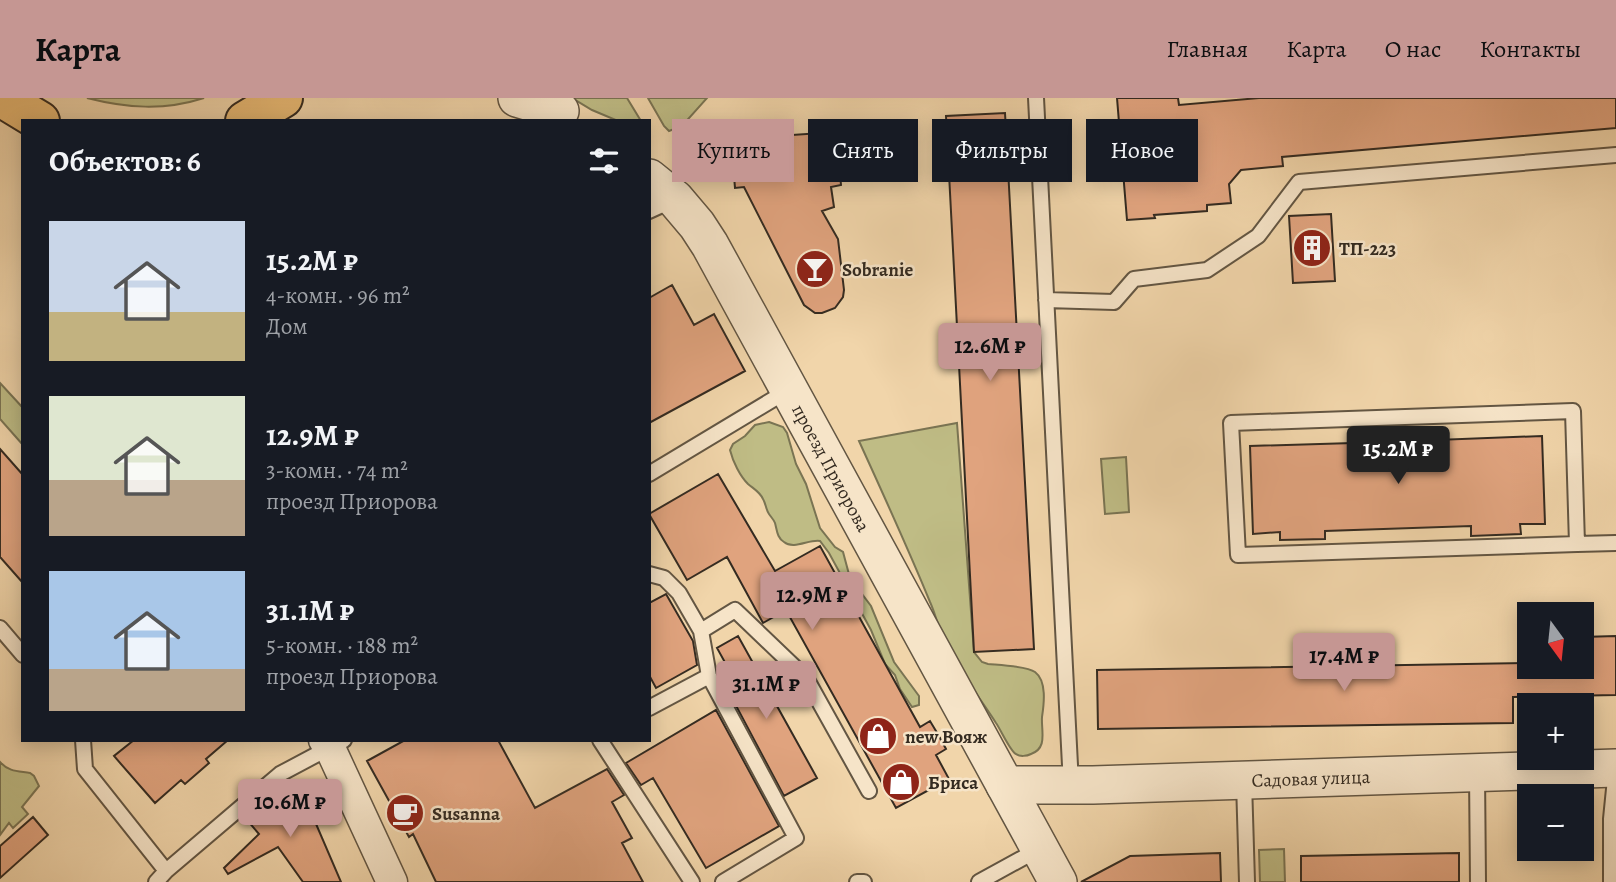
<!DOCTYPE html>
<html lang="ru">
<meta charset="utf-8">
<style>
:root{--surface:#171b24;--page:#20242c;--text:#f1f3f6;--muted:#9ea1a6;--accent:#c59692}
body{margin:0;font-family:Alegreya,serif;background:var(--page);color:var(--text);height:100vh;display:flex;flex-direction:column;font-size:26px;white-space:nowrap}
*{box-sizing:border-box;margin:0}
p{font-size:23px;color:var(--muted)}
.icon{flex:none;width:38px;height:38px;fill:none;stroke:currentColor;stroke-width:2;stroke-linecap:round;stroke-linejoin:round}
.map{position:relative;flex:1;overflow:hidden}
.panel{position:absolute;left:21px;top:21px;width:630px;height:623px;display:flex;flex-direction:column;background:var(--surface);border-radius:0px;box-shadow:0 4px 18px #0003}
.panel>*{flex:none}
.guide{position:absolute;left:672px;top:21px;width:665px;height:63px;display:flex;gap:14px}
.needle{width:46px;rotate:165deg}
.fabs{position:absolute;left:1517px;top:504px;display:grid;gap:14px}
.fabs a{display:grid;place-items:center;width:77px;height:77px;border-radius:0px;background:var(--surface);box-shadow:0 4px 18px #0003;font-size:35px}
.price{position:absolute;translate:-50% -60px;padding:0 16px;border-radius:7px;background:var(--accent);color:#111;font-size:23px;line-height:46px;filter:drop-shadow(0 2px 4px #0008)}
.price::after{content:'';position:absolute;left:50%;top:42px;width:21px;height:16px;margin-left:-10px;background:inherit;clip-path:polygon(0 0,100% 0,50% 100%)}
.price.on{background:#222;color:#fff}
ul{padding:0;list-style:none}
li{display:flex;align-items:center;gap:21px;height:175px;padding:0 28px}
li span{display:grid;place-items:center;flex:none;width:196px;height:140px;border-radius:0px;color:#555}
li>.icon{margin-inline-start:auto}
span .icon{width:84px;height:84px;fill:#fffc;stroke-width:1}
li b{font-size:30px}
h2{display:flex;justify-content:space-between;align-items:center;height:84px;padding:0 28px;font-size:30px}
.pill{padding:0 24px;border-radius:0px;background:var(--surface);box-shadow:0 4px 18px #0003;font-size:24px;line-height:63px}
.pill.on{background:var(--accent);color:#111}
header{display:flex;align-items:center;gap:42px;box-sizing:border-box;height:98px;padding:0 35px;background:var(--accent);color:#111}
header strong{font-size:33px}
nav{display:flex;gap:38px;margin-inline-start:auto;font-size:24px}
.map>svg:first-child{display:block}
.green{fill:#bfbc85;stroke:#7a7453;stroke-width:2}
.building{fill:#e0a37e;stroke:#342b21;stroke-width:2}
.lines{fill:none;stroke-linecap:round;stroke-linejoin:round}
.service-casing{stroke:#635643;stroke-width:18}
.minor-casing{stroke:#635643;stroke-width:33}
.tertiary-casing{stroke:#635643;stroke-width:40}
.primary-casing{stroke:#342b21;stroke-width:42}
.service{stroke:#f6e4c8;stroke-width:14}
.minor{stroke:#f6e4c8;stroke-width:30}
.tertiary{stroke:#f6e4c8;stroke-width:37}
.primary{stroke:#e8ba75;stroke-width:38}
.labels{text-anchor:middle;stroke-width:5;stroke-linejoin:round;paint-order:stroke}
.poi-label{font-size:19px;font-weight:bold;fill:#342b21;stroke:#f6e4c8;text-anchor:start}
.street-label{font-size:19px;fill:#342b21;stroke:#f6e4c8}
</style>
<header>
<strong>Карта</strong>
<nav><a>Главная</a><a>Карта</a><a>О нас</a><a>Контакты</a></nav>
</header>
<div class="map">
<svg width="1616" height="784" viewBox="0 0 1616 784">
<rect width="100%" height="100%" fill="#f1d5aa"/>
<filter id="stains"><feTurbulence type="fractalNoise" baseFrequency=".00286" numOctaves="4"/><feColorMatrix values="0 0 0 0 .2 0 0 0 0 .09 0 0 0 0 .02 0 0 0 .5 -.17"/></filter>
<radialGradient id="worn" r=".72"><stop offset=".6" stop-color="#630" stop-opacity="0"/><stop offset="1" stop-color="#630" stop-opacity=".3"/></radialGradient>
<!-- green -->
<path class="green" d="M87 0H204C164 13 126 10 87 0Z
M572 0H627L641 23H618L592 12Z
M648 0H707L682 28 669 33 664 28Z
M0 285 23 310V347L0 321Z
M769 324 783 329 787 335 796 366 806 386 820 430 835 449 843 454 850 480 871 508 894 564 919 598V607L912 609 900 591 895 577 885 566 871 532 829 455 820 443C809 441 794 452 784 444 777 440 777 432 775 425 774 422 771 419 769 416 766 412 766 406 763 401 760 394 754 391 748 386 740 378 733 364 730 352L733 346 745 338 755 327Z
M957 325 974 554 982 564 988 566C998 567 1027 568 1035 574 1047 583 1044 606 1042 619 1041 633 1048 650 1031 656 1027 658 1020 659 1016 656 1010 653 1001 632 996 625 978 597 956 570 943 539 938 528 935 515 930 504 908 450 883 396 859 343Z
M1126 359 1129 414 1105 416 1101 361Z
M0 664C9 674 18 673 30 675L34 678 39 688 22 709 28 716 13 730 9 725 0 737Z
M1284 751 1285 784H1260L1259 752Z"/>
<!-- building -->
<path class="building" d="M1117 0H1178L1179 7 1259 0H1616V30L1282 59 1283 68 1241 72 1229 86 1231 105 1207 107V113L1154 117 1155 120 1127 122Z
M1005 15 1034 551 974 554 946 18Z
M836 34 841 87 831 89 834 109 822 113 838 141 844 192 843 199 835 210 822 215H815L804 207 744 89 735 90 731 41Z
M1331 116 1335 183 1293 185 1289 118Z
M672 187 694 227 714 216 745 273 649 325V200Z
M1411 334V343L1542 338 1545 426H1520L1521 436 1471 438V428L1325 433V441L1280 442V434L1253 436 1250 348 1386 344 1385 335Z
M0 351 23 377V485L0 459Z
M718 376 775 473 820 448 920 629 930 623 939 638 946 651 936 657 949 681 896 710 786 512 763 525 727 459 687 482 649 416Z
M666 496 693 543 697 567 656 590 649 577V505Z
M738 538 817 680 784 698 733 602 743 597 717 550Z
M1616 538V597L1513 599V625L1098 631 1097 572 1530 565V569H1582V539Z
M716 612 779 728 706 770 653 680 641 687 626 665Z
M134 642H228L206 661 209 665 185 686 181 682 155 705 114 658Z
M405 642H498L535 710 607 671 624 697 612 704 632 740 622 745 643 784H436L413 736 409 739 367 663Z
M298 684 341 784H303L278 749 228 776 224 770 259 736 247 722Z
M33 719 48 737 0 780V748Z
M1220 755 1221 784H1081L1130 758Z
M1459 755V784H1301V758Z"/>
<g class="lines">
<defs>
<path id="service" d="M1036 0 1071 687
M649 113 673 102
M1046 202 1114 204 1134 181 1207 172 1258 138 1299 84 1616 57
M649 376 787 293
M1577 446 1573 313 1231 325 1238 457 1577 446 1616 445
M649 476 664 480 679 495 701 533 709 578 796 740 723 784
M0 530 23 557
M701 533 735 512 806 580 869 693
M649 610 709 578
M83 642 85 671 166 773
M600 642 692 784
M1477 675 1478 784
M1244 684 1247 784
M156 784 166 773 280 676 344 642
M857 784H864
M979 784 1039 751
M1611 784V721L1616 671"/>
<path id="minor" d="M324 642 330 650 392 784"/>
<g id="tertiary">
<path d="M517 0 560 13"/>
<path id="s1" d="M649 80 675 101 697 127 710 147 1058 784"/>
<path id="s2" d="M1005 687H1093L1616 670"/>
</g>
<path id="primary" d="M2 0 40 23
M245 23 283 0"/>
</defs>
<!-- service casing -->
<use href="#service" class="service-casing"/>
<!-- minor casing -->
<use href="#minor" class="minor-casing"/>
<!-- tertiary casing -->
<use href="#tertiary" class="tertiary-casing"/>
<!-- primary casing -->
<use href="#primary" class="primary-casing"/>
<!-- service -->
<use href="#service" class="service"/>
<!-- minor -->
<use href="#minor" class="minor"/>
<!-- tertiary -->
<use href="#tertiary" class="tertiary"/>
<!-- primary -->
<use href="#primary" class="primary"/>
</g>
<!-- icons -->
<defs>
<symbol id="building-disc" viewBox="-11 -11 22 22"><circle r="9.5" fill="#8f2418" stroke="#f6e4c8"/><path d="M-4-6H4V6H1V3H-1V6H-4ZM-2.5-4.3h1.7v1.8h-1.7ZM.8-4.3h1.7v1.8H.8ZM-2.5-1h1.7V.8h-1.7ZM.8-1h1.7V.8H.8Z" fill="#fff"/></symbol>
<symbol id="bar-disc" viewBox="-11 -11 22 22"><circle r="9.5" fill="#8f2418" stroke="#f6e4c8"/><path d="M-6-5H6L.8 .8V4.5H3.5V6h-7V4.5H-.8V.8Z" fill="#fff"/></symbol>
<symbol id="shop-disc" viewBox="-11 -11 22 22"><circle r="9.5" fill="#8f2418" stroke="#f6e4c8"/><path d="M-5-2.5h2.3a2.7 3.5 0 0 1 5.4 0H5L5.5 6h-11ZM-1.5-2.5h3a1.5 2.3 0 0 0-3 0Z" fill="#fff"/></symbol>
<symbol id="cafe-disc" viewBox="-11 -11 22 22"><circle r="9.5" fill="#8f2418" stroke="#f6e4c8"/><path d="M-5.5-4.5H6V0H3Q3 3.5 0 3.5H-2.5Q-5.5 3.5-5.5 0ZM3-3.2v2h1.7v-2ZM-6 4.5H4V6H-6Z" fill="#fff"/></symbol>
</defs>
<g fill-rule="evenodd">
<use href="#building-disc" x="1290" y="128" width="44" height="44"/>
<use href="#bar-disc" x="793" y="149" width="44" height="44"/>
<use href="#shop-disc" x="856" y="616" width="44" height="44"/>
<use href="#shop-disc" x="879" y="662" width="44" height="44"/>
<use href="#cafe-disc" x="383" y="693" width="44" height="44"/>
</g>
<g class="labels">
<!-- poi labels -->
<g class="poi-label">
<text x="1339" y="157">ТП-223</text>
<text x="842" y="178">Sobranie</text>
<text x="905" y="645">new Вояж</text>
<text x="928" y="691">Бриса</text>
<text x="432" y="722">Susanna</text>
</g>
<!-- street labels -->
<g class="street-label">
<text dy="7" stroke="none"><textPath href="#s1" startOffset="345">проезд Приорова</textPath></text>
<text dy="7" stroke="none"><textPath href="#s2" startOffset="306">Садовая улица</textPath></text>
</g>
</g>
<rect width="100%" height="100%" filter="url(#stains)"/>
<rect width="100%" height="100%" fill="url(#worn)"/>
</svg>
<div class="fabs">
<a><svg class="needle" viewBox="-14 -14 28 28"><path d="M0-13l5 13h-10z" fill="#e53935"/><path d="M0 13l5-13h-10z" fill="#9ea1a6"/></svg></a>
<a>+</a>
<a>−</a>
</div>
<b class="price" style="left:990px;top:285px">12.6M ₽</b>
<b class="price on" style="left:1398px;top:388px">15.2M ₽</b>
<b class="price" style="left:812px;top:534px">12.9M ₽</b>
<b class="price" style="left:1344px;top:595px">17.4M ₽</b>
<b class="price" style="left:766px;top:623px">31.1M ₽</b>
<b class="price" style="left:290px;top:741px">10.6M ₽</b>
<div class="guide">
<a class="pill on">Купить</a>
<a class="pill">Снять</a>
<a class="pill">Фильтры</a>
<a class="pill">Новое</a>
</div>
<section class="panel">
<h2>Объектов: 6<svg class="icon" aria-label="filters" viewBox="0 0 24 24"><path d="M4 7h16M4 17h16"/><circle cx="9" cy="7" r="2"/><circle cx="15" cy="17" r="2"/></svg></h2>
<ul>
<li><span style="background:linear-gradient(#c9d6e8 65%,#c2b280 0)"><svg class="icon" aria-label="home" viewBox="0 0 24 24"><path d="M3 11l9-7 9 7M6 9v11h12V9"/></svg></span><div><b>15.2M ₽</b><p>4-комн. · 96 m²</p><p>Дом</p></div></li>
<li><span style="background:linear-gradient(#dfe7d0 60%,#b9a48a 0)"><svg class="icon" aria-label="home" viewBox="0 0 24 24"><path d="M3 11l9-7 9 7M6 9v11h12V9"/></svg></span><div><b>12.9M ₽</b><p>3-комн. · 74 m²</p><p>проезд Приорова</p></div></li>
<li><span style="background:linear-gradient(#a9c7e8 70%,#b9a48a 0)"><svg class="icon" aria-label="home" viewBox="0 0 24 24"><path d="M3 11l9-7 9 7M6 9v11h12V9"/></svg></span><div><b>31.1M ₽</b><p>5-комн. · 188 m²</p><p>проезд Приорова</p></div></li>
</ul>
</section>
</div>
